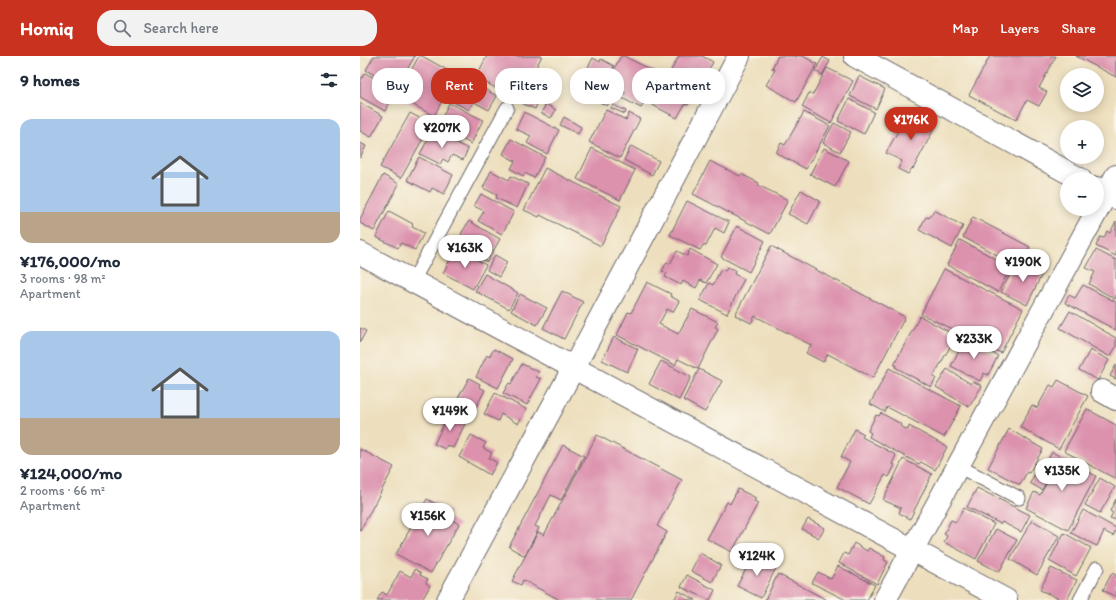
<!DOCTYPE html>
<meta charset="utf-8">
<style>
:root{--surface:#fff;--page:#f2f2f3;--text:#1f2937;--muted:#747a83;--accent:#c8321e}
body{margin:0;font-family:Itim,sans-serif;background:var(--page);color:var(--text);height:100vh;display:flex;flex-direction:column;font-size:15px;white-space:nowrap}
*{box-sizing:border-box;margin:0}
p{font-size:13px;color:var(--muted)}
.icon{flex:none;width:22px;height:22px;fill:none;stroke:currentColor;stroke-width:2;stroke-linecap:round;stroke-linejoin:round}
.map{position:relative;flex:1;overflow:hidden}
.side{display:flex;flex-direction:column;background:var(--surface);width:360px}
.side>*{flex:none}
.hud{position:absolute;left:12px;top:12px;width:380px;height:36px;display:flex;gap:8px}
.buttons{position:absolute;left:700px;top:12px;display:grid;gap:8px}
.buttons a{display:grid;place-items:center;width:44px;height:44px;border-radius:50%;background:var(--surface);box-shadow:0 2px 10px #0003;font-size:20px}
.price{position:absolute;translate:-50% -34px;padding:0 9px;border-radius:14px;background:#fff;color:#222;font-size:13px;line-height:26px;filter:drop-shadow(0 1px 2px #0008)}
.price::after{content:'';position:absolute;left:50%;top:24px;width:12px;height:9px;margin-left:-6px;background:inherit;clip-path:polygon(0 0,100% 0,50% 100%)}
.price.selected{background:var(--accent);color:#fff}
ul{padding:0;list-style:none}
li{display:grid;align-content:center;gap:8px;height:212px;padding:0 20px}
li span{display:grid;place-items:center;height:124px;border-radius:12px;color:#555}
li>.icon{margin-inline-start:auto}
span .icon{width:72px;height:72px;fill:#fffc;stroke-width:1}
li b{font-size:17px}
h2{display:flex;justify-content:space-between;align-items:center;height:48px;padding:0 20px;font-size:17px}
.tag{padding:0 14px;border-radius:16px;background:var(--surface);box-shadow:0 2px 10px #0003;font-size:14px;line-height:36px}
.tag.selected{background:var(--accent);color:#fff}
header{display:flex;align-items:center;gap:24px;box-sizing:border-box;height:56px;padding:0 20px;background:var(--accent);color:#fff}
header strong{font-size:19px}
nav{display:flex;gap:22px;margin-inline-start:auto;font-size:14px}
.search{width:280px;height:36px;background:var(--page);display:flex;align-items:center;gap:10px;box-sizing:border-box;padding:0 14px;border-radius:16px;color:var(--muted);font-size:15px}
main{display:flex;flex:1;min-height:0}
.map>svg:first-child{display:block}
.building{fill:#dc91ad}
.lines{fill:none;stroke-linecap:round;stroke-linejoin:round}
.service-casing{stroke:#696468;stroke-width:15}
.minor-casing{stroke:#696468;stroke-width:24}
.tertiary-casing{stroke:#696468;stroke-width:24}
.service{stroke:#fff;stroke-width:13}
.minor{stroke:#fff;stroke-width:22}
.tertiary{stroke:#fff;stroke-width:22}
</style>
<header>
<strong>Homiq</strong>
<div class="search"><svg class="icon" aria-label="search" viewBox="0 0 24 24"><circle cx="10" cy="10" r="6"/><path d="M15 15l6 6"/></svg>Search here</div>
<nav><a>Map</a><a>Layers</a><a>Share</a></nav>
</header>
<main>
<section class="side">
<h2>9 homes<svg class="icon" aria-label="filters" viewBox="0 0 24 24"><path d="M4 7h16M4 17h16"/><circle cx="9" cy="7" r="2"/><circle cx="15" cy="17" r="2"/></svg></h2>
<ul>
<li><span style="background:linear-gradient(#a9c7e8 75%,#b9a48a 0)"><svg class="icon" aria-label="home" viewBox="0 0 24 24"><path d="M3 11l9-7 9 7M6 9v11h12V9"/></svg></span><div><b>¥176,000/mo</b><p>3 rooms · 98 m²</p><p>Apartment</p></div></li>
<li><span style="background:linear-gradient(#a9c7e8 70%,#b9a48a 0)"><svg class="icon" aria-label="home" viewBox="0 0 24 24"><path d="M3 11l9-7 9 7M6 9v11h12V9"/></svg></span><div><b>¥124,000/mo</b><p>2 rooms · 66 m²</p><p>Apartment</p></div></li>
</ul>
</section>
<div class="map">
<svg width="756" height="544" viewBox="0 0 756 544">
<rect width="100%" height="100%" fill="#fbf7ec"/>
<filter id="ink" filterUnits="userSpaceOnUse"><feTurbulence type="fractalNoise" baseFrequency=".025" numOctaves="2"/><feDisplacementMap in="SourceGraphic" scale="8" xChannelSelector="R" yChannelSelector="G"/><feConvolveMatrix kernelMatrix="1 2 1 2 8 2 1 2 1" color-interpolation-filters="sRGB"/></filter>
<filter id="wash" filterUnits="userSpaceOnUse"><feTurbulence type="fractalNoise" baseFrequency=".012" numOctaves="4" result="noise"/><feDisplacementMap in="SourceGraphic" scale="16" xChannelSelector="R" yChannelSelector="G"/><feGaussianBlur stdDeviation="0.9" result="paint"/><feColorMatrix in="noise" values="0 0 0 0 0 0 0 0 0 0 0 0 0 0 0 0 0 1.4 0 .05"/><feComposite in="paint" operator="in"/></filter>
<g filter="url(#wash)">
<rect width="100%" height="100%" fill="#eddfbd"/>
<g id="blocks">
<!-- building -->
<path class="building" d="M14 0H55L38 29 26 22 24 25 6 14Z
M59 0H62L96 19 74 60 37 40Z
M127 0H182L160 41 157 40 155 43 116 21Z
M261 0H264L299 18 281 52 262 42 265 36 247 26Z
M319 0H342L353 6 338 34 309 18Z
M418 0H434L436 1V0H443L457 8 436 46 406 29 415 14 412 12Z
M630 0H696L679 32 687 36 679 50 667 44 656 64 609 39Z
M716 0H756V21Z
M463 1 470 5 462 19 455 15Z
M233 2 240 6 241 3 254 10 244 27 259 35 254 44 220 26Z
M467 12 493 25 471 67 442 51 449 37 453 38Z
M5 17 37 34 25 55 0 41V25Z
M499 20 525 33 516 53 490 40Z
M104 22 137 40 129 54 114 46 109 54 92 45Z
M301 22 333 39 328 49 325 48 317 62 287 46Z
M219 29 250 45 247 50 217 34Z
M166 43 177 48 175 53 163 48Z
M489 43 514 56 504 78 478 65Z
M0 47 23 60 11 81 0 75Z
M89 47 123 64 111 88 98 81 96 84 76 74Z
M186 48 196 54 191 62 181 57Z
M253 49 266 55 265 58 251 52Z
M246 54 266 64 269 57 280 63 260 102 229 86Z
M549 55 576 69 553 113 552 112 548 118 538 113 542 105 526 97Z
M164 56 199 74 187 98 167 87 171 80 156 73Z
M444 56 470 70 446 113 416 97 421 87 425 89Z
M50 57 71 68 41 122 20 111Z
M204 61 221 71 218 78 200 69Z
M474 67 491 76 480 96 463 87Z
M73 74 108 93 103 104 92 99 88 106 83 103 80 108 60 98Z
M151 83 185 101 174 122 165 117 163 120 151 113 155 105 143 98Z
M0 87 6 90 0 102Z
M271 90 299 105 292 119 264 104Z
M232 92 275 114 260 144 217 123Z
M464 92 489 105 475 131 450 118Z
M59 101 93 119 84 138 72 132 70 136 47 124Z
M350 105 380 120 381 118 399 127 398 129 428 144 410 178 333 138Z
M185 112 261 150 241 190 180 159 179 161 164 154Z
M131 115 149 124 151 120 168 128 157 152 136 142 137 139 123 132Z
M23 119 39 128 14 175 0 167V163Z
M441 134 460 145 448 168 428 158Z
M121 138 154 156 142 178 118 165 124 155 114 150Z
M327 145 369 166 364 177 355 172 346 190 343 189 340 194 310 179Z
M574 154 603 170 592 192 559 174 566 161 569 162Z
M29 155 53 168 52 171 64 177 55 194 41 187 38 192 16 181Z
M613 161 670 191 660 211 603 181Z
M109 165 140 183 127 206 102 192 107 184 105 183 106 181 101 178Z
M756 165V200L736 190 740 181 744 182 747 175 750 177Z
M377 170 405 185 389 216 361 201Z
M600 184 651 211 638 236 587 209Z
M411 190 545 261 513 322 468 298 463 306 446 297 451 289 395 260 391 267 375 259Z
M330 193 357 208 346 227 340 224 336 232 323 225 321 229 305 221 307 217 302 215 307 206 310 208 317 195 327 200Z
M99 194 126 209 113 233 83 217 92 200 95 202Z
M736 194 756 204V241L755 243 729 228 735 216 726 212Z
M135 199 147 206 139 221 127 214Z
M666 205 679 212 678 214 683 216 667 249 641 236 653 212 660 216Z
M367 211 375 214 374 218 384 223 367 258 340 244 349 227 353 229 361 213 365 215Z
M584 213 663 253 641 297 561 258Z
M125 218 158 237 149 253 115 235Z
M287 226 311 238 310 240 319 245 313 256 307 253 299 268 318 278 332 253 358 266 355 271 358 273 338 313 318 303 315 309 257 279 268 256 271 257Z
M723 229 756 246V274L705 247 709 239 715 242Z
M202 235 223 246 204 283 183 272Z
M160 238 187 252 177 269 151 255Z
M710 255 756 282V291L750 301 700 272Z
M560 260 596 280 573 321 576 322 571 331 535 311 536 309 534 308Z
M0 272 6 275 0 286Z
M254 281 278 293 267 316 242 304Z
M605 283 638 300 628 319 624 317 620 325 591 310Z
M134 293 153 303 138 332 116 321 127 299 129 301Z
M730 294 749 304 738 324 719 314Z
M301 305 331 321 319 344 289 328Z
M162 308 179 316 176 321 181 323 167 349 143 337 149 327 151 328Z
M756 309V323L750 320Z
M529 312 601 350 584 381 527 351 525 356 510 348Z
M339 313 362 325 345 356 323 344Z
M587 313 611 328 613 325 622 330 609 351 576 331Z
M109 322 120 328 119 331 125 334 110 363 92 353Z
M698 324 728 340 699 393 660 371 672 349 677 352 690 329 694 331Z
M135 337 166 353 158 368 141 358 138 365 124 358Z
M727 353 756 369V423L704 395Z
M521 357 541 368 540 370 548 374 549 370 587 391 575 414 561 406 559 408 509 381 511 377 508 375 516 359 519 360Z
M89 358 106 366 93 392 87 389 85 393 74 388Z
M495 373 504 378 502 381 536 399 532 408 535 409 529 421 525 419 509 448 477 431 490 406 481 401Z
M649 373 683 393 669 417 667 416 660 429 628 412Z
M111 379 126 387 123 392 132 397 129 402 137 407 130 419 99 401Z
M237 379 322 424 297 470 307 476 271 544H200L163 524 161 529 152 525 178 476 184 479Z
M203 389 224 400 201 444 191 439 175 470 179 472 165 500 149 491Z
M0 393 34 411 0 475Z
M692 396 736 420 708 474 666 452 674 436 680 439 694 414 685 409Z
M543 403 572 418 550 463 539 457 541 452 523 444Z
M679 410 691 417 682 434 670 427Z
M740 422 755 431 740 457 725 449Z
M617 432 670 459 661 476 642 466 641 468 607 451Z
M378 433 396 442 394 445 398 447 372 496 347 483 367 446 370 448Z
M67 443 90 456 87 461 99 468 71 517 36 498Z
M756 443V464L750 462 753 457 750 455Z
M604 452 634 468 616 503 584 486 587 480 584 478 591 464 596 466Z
M723 454 756 472V474L753 480 744 475 737 490 711 477Z
M448 463 465 472 459 482 442 473Z
M672 464 699 480 677 519 650 503Z
M636 473 657 484 639 516 618 505Z
M704 477 731 492 716 520 689 505Z
M494 487 507 495 509 492 525 501 524 504 528 506 517 528 479 507 484 497 488 499Z
M340 497 361 509 352 526 331 515Z
M393 500 416 512 401 542 377 530Z
M478 510 515 529 507 544H486L452 527 458 516 471 523Z
M691 512 717 524 707 544H702L680 534Z
M55 513 61 517 60 519 68 523 66 527 70 530 62 544H17L22 536 27 539 40 515 51 521Z
M752 517 756 519V541L743 534Z
M418 518 467 544H405Z
M327 519 355 534 350 544 321 531Z
M319 535 336 544H314Z"/>
</g>
</g>
<g filter="url(#ink)">
<use href="#blocks" fill-opacity="0" stroke="#696468" stroke-width="1"/>
<g class="lines">
<defs>
<path id="service" d="M53 225 147 52
M598 410 659 442
M720 544 737 512"/>
<path id="minor" d="M742 335 756 343
M525 544 756 120"/>
<path id="tertiary" d="M495 0 720 123
M737 132 756 142
M0 197 646 544
M88 544 214 311 379 0"/>
</defs>
<!-- service casing -->
<use href="#service" class="service-casing"/>
<!-- minor casing -->
<use href="#minor" class="minor-casing"/>
<!-- tertiary casing -->
<use href="#tertiary" class="tertiary-casing"/>
<!-- service -->
<use href="#service" class="service"/>
<!-- minor -->
<use href="#minor" class="minor"/>
<!-- tertiary -->
<use href="#tertiary" class="tertiary"/>
</g>
</g>
</svg>
<div class="buttons">
<a><svg class="icon" aria-label="layers" viewBox="0 0 24 24"><path d="M12 4l9 5-9 5-9-5zM3 14l9 5 9-5"/></svg></a>
<a>+</a>
<a>−</a>
</div>
<b class="price selected" style="left:551px;top:85px">¥176K</b>
<b class="price" style="left:82px;top:93px">¥207K</b>
<b class="price" style="left:105px;top:213px">¥163K</b>
<b class="price" style="left:663px;top:227px">¥190K</b>
<b class="price" style="left:614px;top:304px">¥233K</b>
<b class="price" style="left:90px;top:376px">¥149K</b>
<b class="price" style="left:702px;top:436px">¥135K</b>
<b class="price" style="left:68px;top:481px">¥156K</b>
<b class="price" style="left:397px;top:521px">¥124K</b>
<div class="hud">
<a class="tag">Buy</a>
<a class="tag selected">Rent</a>
<a class="tag">Filters</a>
<a class="tag">New</a>
<a class="tag">Apartment</a>
</div>
</div>
</main>
